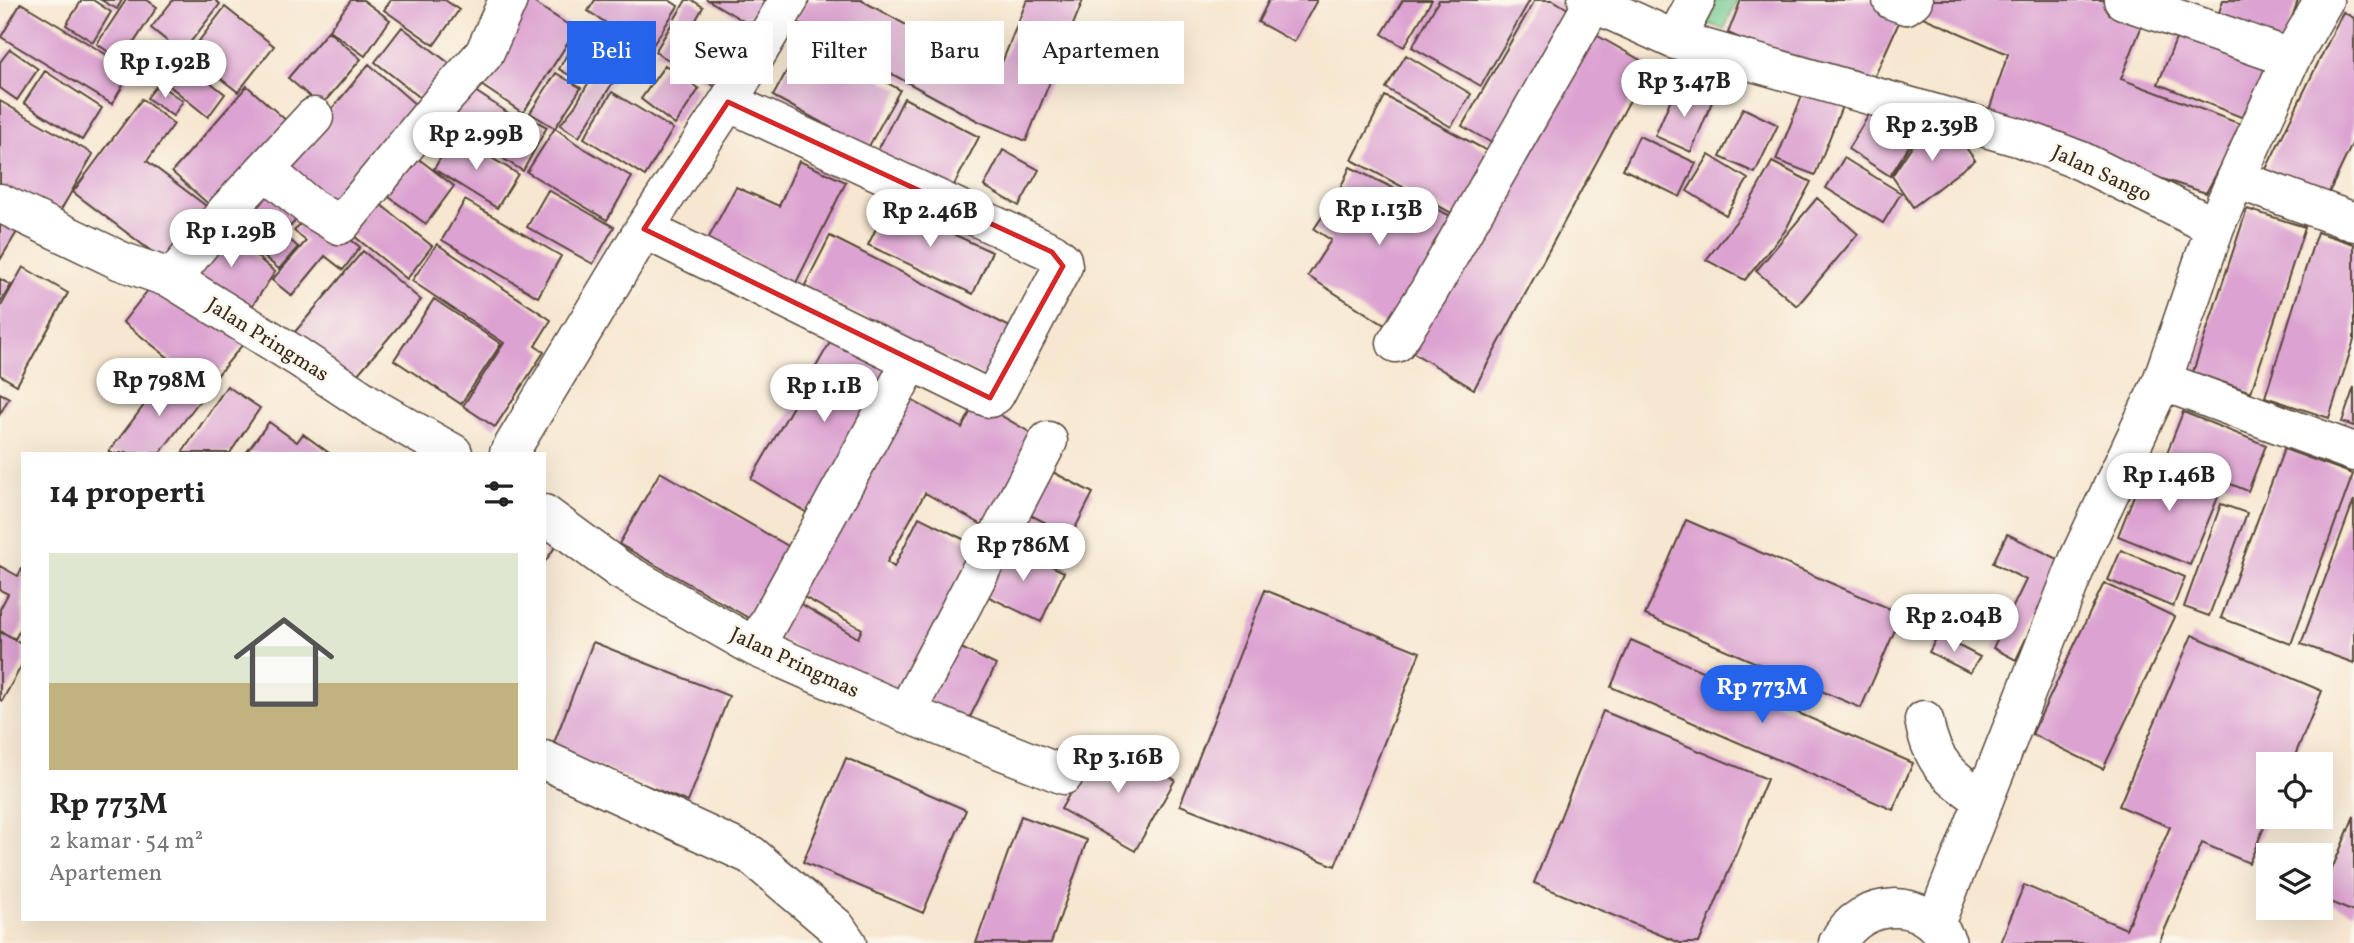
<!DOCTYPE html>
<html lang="id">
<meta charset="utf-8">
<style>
:root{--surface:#fff;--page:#f2f2f2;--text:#222;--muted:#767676;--line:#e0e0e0;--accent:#2563eb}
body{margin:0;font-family:Vollkorn,serif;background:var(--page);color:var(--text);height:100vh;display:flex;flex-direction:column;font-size:26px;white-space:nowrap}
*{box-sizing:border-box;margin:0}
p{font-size:23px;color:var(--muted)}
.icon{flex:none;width:38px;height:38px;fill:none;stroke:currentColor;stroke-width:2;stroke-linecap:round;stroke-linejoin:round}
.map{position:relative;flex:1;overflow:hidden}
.drawer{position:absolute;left:21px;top:452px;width:525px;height:469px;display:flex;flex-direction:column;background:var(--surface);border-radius:0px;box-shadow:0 7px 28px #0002}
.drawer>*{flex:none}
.top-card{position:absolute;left:567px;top:21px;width:665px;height:63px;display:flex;gap:14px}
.controls{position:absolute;left:2256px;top:752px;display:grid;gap:14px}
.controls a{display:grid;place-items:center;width:77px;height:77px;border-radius:0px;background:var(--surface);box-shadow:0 7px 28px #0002;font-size:35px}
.price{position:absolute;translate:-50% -60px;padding:0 16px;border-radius:24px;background:#fff;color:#222;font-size:23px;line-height:46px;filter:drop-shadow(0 2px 4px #0008)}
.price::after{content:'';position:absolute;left:50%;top:42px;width:21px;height:16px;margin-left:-10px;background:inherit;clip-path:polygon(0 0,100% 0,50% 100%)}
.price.on{background:var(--accent);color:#fff}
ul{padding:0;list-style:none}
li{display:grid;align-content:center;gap:14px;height:371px;padding:0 28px}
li+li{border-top:2px solid var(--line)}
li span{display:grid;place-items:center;height:217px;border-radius:0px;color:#555}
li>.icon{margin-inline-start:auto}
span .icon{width:126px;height:126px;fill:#fffc;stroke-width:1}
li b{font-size:30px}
h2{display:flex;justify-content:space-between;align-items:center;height:84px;padding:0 28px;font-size:30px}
.pill{padding:0 24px;border-radius:0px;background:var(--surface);box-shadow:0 7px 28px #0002;font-size:24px;line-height:63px}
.pill.on{background:var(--accent);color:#fff}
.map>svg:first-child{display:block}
.green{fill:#73c88d;stroke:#577956;stroke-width:2}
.building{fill:#dca2d1}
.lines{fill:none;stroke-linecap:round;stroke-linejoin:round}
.minor-casing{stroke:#574639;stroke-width:41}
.minor{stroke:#fff;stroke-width:38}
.marked{fill:none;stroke:#d62828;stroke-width:5;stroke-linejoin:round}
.labels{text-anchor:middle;stroke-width:5;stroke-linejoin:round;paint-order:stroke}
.street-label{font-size:21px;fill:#3b2a1e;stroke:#fbf7ec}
</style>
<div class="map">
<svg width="2354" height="943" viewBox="0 0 2354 943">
<rect width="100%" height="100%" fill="#fbf7ec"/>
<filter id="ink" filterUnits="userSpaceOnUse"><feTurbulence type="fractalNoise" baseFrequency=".0143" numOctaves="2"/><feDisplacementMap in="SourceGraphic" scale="14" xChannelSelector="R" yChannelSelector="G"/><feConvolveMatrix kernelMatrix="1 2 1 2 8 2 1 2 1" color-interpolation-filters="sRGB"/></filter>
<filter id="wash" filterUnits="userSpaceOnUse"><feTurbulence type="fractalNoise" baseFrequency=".00686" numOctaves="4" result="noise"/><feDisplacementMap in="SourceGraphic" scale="28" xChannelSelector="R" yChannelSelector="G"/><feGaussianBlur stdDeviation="1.57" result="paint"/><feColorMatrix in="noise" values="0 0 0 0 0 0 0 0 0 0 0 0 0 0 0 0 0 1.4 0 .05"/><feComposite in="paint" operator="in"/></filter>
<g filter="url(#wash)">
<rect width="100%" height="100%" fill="#f7e7d0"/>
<!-- green -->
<path class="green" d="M1704 0H1737L1724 30 1696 18Z"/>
<g id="blocks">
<!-- building -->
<path class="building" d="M82 0H93L111 12 93 42 66 25Z
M101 0H122L117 9Z
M126 0H147L157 7 122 61 97 44Z
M173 0H215L220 4 182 53 151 28Z
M351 0H363L390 20 365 56 329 30Z
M391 0H445L459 10 434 45 384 10Z
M526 0H530L576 30 523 113 475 81Z
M595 0H669L678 6 649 51 588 11Z
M686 0H692L703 7 685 40 741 72 728 94 655 52Z
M708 0H767L752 26Z
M807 0H861L997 75 1027 0H1083L1026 141 978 121 795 21Z
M1269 0H1317L1294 42 1258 22Z
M1403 0H1432L1404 47 1382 34Z
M1439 0H1530L1481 86 1412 47Z
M1535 0H1553L1576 14 1499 147 1462 126Z
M1741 0H1884L1905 9 1869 89 1834 79 1728 33Z
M1916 0H2107L2146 15 2121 79 2243 125 2206 193 1985 122 2008 54 1911 12Z
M2223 0H2298L2283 44 2216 22Z
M21 3 132 70 112 104 1 37Z
M225 7 274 46 238 92 189 54Z
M2343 12 2354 18V140L2325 201 2265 171Z
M2182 24 2269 59 2246 119 2158 84Z
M582 26 599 35 576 79 559 69Z
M402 27 454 67 427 103 375 62Z
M1582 27 1649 65 1474 389 1402 346Z
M328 31 361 59 321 106 288 78Z
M805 37 900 90 868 148 773 96Z
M609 47 628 58 579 137 560 125 575 106Z
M10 49 38 69 17 100 0 88V62Z
M1406 55 1471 94 1451 127 1386 88Z
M178 57 225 94 208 117 161 79Z
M369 64 416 105 324 215 277 175Z
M665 65 699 89 675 125 641 99Z
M45 71 102 108 82 140 24 103Z
M556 73 581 88 555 128 530 113Z
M158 84 183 101 173 116 147 98Z
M247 86 296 129 221 215 172 172Z
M1806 86 1844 101 1815 175 1776 160Z
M1676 87 1712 102 1691 152 1655 136Z
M472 89 522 122 500 156 450 125Z
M612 92 673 129 645 176 584 138Z
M1385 96 1493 154 1459 217 1352 160Z
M904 98 979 137 950 193 876 154Z
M142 99 174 124 147 161 218 215 176 270 73 192Z
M0 101 93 154 53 224 0 195Z
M1876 103 1919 130 1890 176 1848 149Z
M1743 108 1778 125 1755 173 1720 157Z
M528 117 547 127 523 171 504 159Z
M1944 118 1975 160 1913 207 1892 176 1914 143Z
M555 128 577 144 632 177 607 220 527 172Z
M454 135 518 174 497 208 434 169Z
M1639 136 1696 163 1680 197 1623 169Z
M407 150 454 186 426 224 378 189Z
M1003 150 1039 170 1019 206 984 186Z
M1709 155 1748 179 1726 215 1687 191Z
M1844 158 1901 193 1883 223 1826 188Z
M799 161 846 182 795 285 708 239 736 187 779 206Z
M1772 162 1811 182 1785 231 1745 280 1706 260 1746 209Z
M1350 167 1459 220 1394 331 1308 276 1331 240 1314 229 1338 193Z
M264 175 305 207 291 226 241 205Z
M548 190 614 227 593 264 527 227Z
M369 195 432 246 407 279 343 227Z
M1817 198 1858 234 1797 306 1756 271Z
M465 200 561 256 538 297 442 240Z
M888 204 992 252 973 294 868 245Z
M2247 209 2305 227 2251 392 2193 372Z
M312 210 360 247 343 270 325 256 292 296 272 280 306 241 294 231Z
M0 215 20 227 0 260Z
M270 222 298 247 279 269 250 245Z
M219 224 275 272 246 315 185 266Z
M2317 232 2354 244V340L2329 418 2265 397Z
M830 236 1018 331 993 382 804 287Z
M437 244 551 320 535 346 544 352 495 427 463 406 504 343 412 281Z
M363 251 421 300 351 382 294 333Z
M23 267 68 293 17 385 0 375V308Z
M160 275 244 343 207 388 123 322Z
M0 279 11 285 0 303Z
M434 299 501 344 461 404 394 360Z
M836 332 896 366 814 517 751 479Z
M170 371 203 396 160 453H108Z
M227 386 260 408 230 453H182Z
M2354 387V426L2342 422Z
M0 393 9 398 0 414Z
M906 397 962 428 976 401 1038 437 988 528 925 493 887 562 894 567 919 517 979 547 905 703 776 637 796 601 858 638 862 629 797 593Z
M2183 412 2266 445 2248 491 2165 458Z
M269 422 297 442 303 434 329 453H246Z
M2284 449 2353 474 2291 644 2221 618Z
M2148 460 2221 490 2190 565 2118 536Z
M1043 467 1093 493 1071 536 1021 510Z
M660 472 802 554 761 625 619 544Z
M2354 500V663L2301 644Z
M2221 504 2247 513 2209 616 2184 607Z
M1686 520 1902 614 1861 708 1645 615Z
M544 530 560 540 544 563Z
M2007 534 2062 561 2016 660 1993 648 2026 580 1993 563Z
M1005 544 1064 572 1041 622 981 593Z
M2121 550 2185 577 2173 607 2108 580Z
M0 566 18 576 23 567V624L15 639 0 631V609L8 594 0 590Z
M2104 583 2175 617 2103 769 2032 734Z
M1265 590 1420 652 1335 866 1180 805Z
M0 632 23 644V663L2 701 0 700Z
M1938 635 1980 657 1970 673 1929 652Z
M2192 635 2322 691 2291 765H2268V818L2249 863 2202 843 2159 943H2000L2024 885 2126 929 2170 827 2119 806Z
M1631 640 1913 763 1893 810 1611 687Z
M593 642 729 696 688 802 552 748Z
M957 646 996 665 965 727 926 708Z
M1603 711 1767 779 1699 943H1680L1534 883Z
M1101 738 1175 780 1135 851 1061 809Z
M846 758 966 810 923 913 803 862Z
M1021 816 1087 840 1051 943H976Z
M2354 816V912L2320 898Z"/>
</g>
</g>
<g filter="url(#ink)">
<use href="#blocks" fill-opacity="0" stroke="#574639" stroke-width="2"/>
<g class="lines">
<defs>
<path id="minor" d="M1587 0 1675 40 2021 138 2081 161 2215 227
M1892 0 1906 5 1913 0
M2123 0 2291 58
M1675 40 1696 0
M265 170 311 208 339 225 341 224 448 94 484 54 508 0
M2236 179 2354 222
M0 203 121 261 172 279 298 357 379 411 453 453
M644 229 977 393 990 398 995 395 1063 266 1062 260 1052 252 728 102
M172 279 226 212 314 117
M1396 343 1429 291 1593 3
M2162 381 2354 452
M509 453 644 229 728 102 789 0
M544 514 620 570 755 647 906 713 1064 775
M755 647 912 360
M906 713 1048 441
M1924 720C1931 762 1950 778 1984 800
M544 760 751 855 836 927 847 943
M1935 924 2080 556 2162 381 2215 227 2236 179 2291 58 2324 0
M1838 943C1860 898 1927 895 1947 943"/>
</defs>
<!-- minor casing -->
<use href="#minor" class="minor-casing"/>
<!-- minor -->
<use href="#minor" class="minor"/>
</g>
</g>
<!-- marked area -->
<path class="marked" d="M728 102 1052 252 1063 266 990 398 644 229Z"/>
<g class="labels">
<!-- street labels -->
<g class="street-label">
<text transform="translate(2102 173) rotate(25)" y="7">Jalan Sango</text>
<text transform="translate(268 339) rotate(32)" y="7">Jalan Pringmas</text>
<text transform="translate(795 662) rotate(25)" y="7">Jalan Pringmas</text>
</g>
</g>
</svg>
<div class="controls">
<a><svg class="icon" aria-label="locate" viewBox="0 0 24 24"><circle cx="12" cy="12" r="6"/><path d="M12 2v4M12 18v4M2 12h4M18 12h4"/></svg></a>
<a><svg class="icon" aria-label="layers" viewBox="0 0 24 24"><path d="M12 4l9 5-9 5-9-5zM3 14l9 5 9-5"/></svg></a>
</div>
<b class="price" style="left:165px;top:100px">Rp 1.92B</b>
<b class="price" style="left:1684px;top:119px">Rp 3.47B</b>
<b class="price" style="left:1932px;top:163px">Rp 2.39B</b>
<b class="price" style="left:476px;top:172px">Rp 2.99B</b>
<b class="price" style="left:1379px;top:247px">Rp 1.13B</b>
<b class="price" style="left:930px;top:249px">Rp 2.46B</b>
<b class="price" style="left:231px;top:269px">Rp 1.29B</b>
<b class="price" style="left:159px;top:418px">Rp 798M</b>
<b class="price" style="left:824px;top:424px">Rp 1.1B</b>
<b class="price" style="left:2169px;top:513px">Rp 1.46B</b>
<b class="price" style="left:1023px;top:583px">Rp 786M</b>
<b class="price" style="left:1954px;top:654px">Rp 2.04B</b>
<b class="price on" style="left:1762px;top:725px">Rp 773M</b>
<b class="price" style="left:1118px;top:795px">Rp 3.16B</b>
<div class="top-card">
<a class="pill on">Beli</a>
<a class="pill">Sewa</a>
<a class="pill">Filter</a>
<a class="pill">Baru</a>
<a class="pill">Apartemen</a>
</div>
<section class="drawer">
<h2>14 properti<svg class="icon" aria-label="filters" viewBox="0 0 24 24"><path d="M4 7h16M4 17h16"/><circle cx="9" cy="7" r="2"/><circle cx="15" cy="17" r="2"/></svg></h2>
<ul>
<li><span style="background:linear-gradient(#dfe7d0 60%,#c2b280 0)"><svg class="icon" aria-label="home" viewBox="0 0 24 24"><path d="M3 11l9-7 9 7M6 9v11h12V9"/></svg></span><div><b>Rp 773M</b><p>2 kamar · 54 m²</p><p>Apartemen</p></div></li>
</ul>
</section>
</div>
